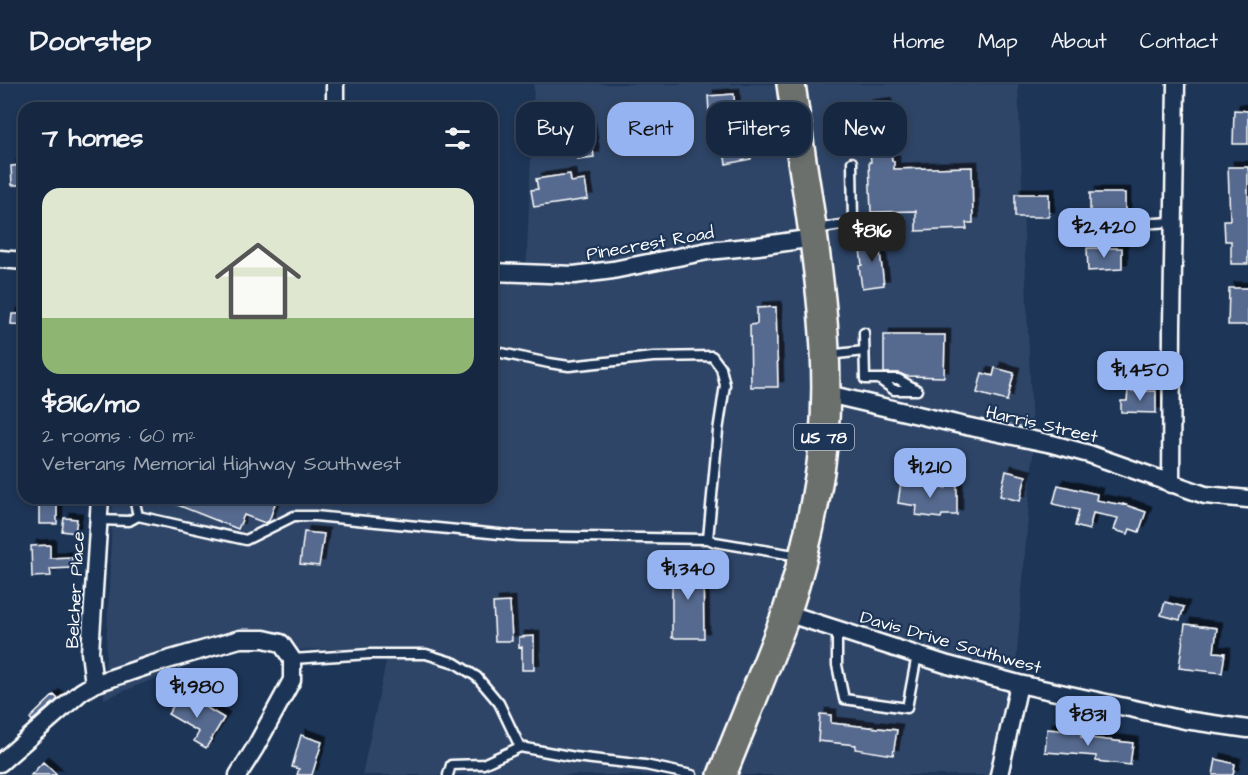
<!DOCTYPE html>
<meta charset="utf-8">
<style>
:root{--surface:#162841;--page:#23344c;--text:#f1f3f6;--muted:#9ea6b1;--line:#35445a;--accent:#95b2f1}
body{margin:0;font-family:"Architects Daughter",sans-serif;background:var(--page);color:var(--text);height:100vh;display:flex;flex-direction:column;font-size:22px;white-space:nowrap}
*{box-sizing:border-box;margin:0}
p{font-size:20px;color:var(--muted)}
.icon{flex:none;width:33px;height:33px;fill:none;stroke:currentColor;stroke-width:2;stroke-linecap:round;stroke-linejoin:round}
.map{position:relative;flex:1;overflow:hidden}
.panel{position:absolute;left:18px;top:18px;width:480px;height:402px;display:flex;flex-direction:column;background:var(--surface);border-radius:18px;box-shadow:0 3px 9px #0003,0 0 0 2px var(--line)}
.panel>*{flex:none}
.banner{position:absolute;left:516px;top:18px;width:570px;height:54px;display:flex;gap:12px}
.price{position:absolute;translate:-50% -51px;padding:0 14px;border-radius:12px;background:var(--accent);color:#111;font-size:20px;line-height:39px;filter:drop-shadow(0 2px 3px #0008)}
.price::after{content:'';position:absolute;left:50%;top:36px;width:18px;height:14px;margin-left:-9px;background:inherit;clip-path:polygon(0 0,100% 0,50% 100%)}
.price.selected{background:#222;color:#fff}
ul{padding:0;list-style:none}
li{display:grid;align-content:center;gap:12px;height:318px;padding:0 24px}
li span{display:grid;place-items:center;height:186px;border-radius:18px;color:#555}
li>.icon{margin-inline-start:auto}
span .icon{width:108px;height:108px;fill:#fffc;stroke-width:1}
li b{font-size:26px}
h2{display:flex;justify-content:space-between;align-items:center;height:72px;padding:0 24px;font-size:26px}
.tag{padding:0 21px;border-radius:18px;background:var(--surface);box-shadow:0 3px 9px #0003,0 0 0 2px var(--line);font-size:21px;line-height:54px}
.tag.selected{background:var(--accent);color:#111}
header{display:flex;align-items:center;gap:36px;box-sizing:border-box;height:84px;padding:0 30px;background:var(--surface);border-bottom:2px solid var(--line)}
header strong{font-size:28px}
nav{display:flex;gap:33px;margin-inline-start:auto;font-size:21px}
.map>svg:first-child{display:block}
.built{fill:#2e4568}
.building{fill:#576b8f;stroke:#fff;stroke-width:1.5;filter:url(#shadow)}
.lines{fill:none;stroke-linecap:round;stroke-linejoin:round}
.service-casing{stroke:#fff;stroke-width:13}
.minor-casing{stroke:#fff;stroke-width:21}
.primary-casing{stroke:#fff;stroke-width:32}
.service{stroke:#1d3557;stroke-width:8}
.minor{stroke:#1d3557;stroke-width:16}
.primary{stroke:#6c706d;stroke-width:27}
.labels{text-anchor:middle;stroke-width:4.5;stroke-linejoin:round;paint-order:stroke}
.shield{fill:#1d3557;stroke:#bbc2cd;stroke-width:1.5}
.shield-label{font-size:16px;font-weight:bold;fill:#fff}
.street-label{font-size:18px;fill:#fff;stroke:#1d3557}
</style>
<header>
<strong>Doorstep</strong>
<nav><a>Home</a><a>Map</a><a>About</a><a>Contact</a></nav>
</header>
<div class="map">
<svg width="1248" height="691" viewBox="0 0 1248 691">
<defs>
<filter id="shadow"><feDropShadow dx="5.5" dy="-5.5" stdDeviation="0" flood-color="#0009"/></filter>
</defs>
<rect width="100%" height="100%" fill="#1d3557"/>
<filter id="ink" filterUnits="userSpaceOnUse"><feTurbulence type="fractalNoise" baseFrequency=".0167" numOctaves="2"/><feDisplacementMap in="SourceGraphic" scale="12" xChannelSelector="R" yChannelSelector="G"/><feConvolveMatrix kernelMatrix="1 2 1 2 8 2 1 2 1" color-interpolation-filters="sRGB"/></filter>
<g filter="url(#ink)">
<!-- built -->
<path class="built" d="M534 0H1018L1033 370 1012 631 994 691H362L389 564 282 566 246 558 104 615 113 414H492V192H526Z"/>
<!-- building -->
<path class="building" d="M734 10 735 32 725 33V28L709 29 708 12Z
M886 19 892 77H894V85L972 83 973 139H966L967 145 916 147V127L871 128 869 78H871L865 22Z
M1234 26 1248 27V60H1233Z
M590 44 594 73 577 75 573 47Z
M748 56 751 75 726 80 723 60Z
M24 81V101H12L11 82Z
M1228 83H1248V180H1231V157H1225L1224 136H1230Z
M570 90 571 98 585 96 588 115 534 123 531 106 538 105 536 95Z
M1090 109H1125V133L1090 132Z
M1015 110H1049V133H1015Z
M883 155 885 167 880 168 884 201 862 204 859 182 862 181 859 158Z
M1087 164H1122V185L1088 187Z
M1229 204H1248V241H1228Z
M776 223 778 303H751L750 241 757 240V224Z
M12 230H24V241L11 240Z
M884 251H945L944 293 906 292 899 289H884Z
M995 284 1014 289 1007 317 977 309 982 289 993 292Z
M1128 307H1156V329L1121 328V317H1127Z
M1006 387 1026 392 1020 417 1000 412Z
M901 398 946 404V401H957V431H942L941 434 916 431 917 422 898 419Z
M1058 401 1097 410 1096 416 1123 421V420L1146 428 1139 448 1130 445 1128 450 1114 446 1118 434 1093 429 1089 446 1075 442 1079 426 1053 420Z
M39 414H57V440H39Z
M160 414H277L269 437 265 439 244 431 238 445Z
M64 434 77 435 75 449 62 447Z
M304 448 324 450 319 482 300 480Z
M50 461V474L72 473V484L50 485 51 492 32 493 31 462Z
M703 480 704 554H672V481Z
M510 518 512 557H495L493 519Z
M1165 518 1184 523 1180 536 1161 531Z
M1185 540 1217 544 1214 568 1225 569 1222 589 1179 584Z
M534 552V586H522V563L519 564V553Z
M182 609 224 634 206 664 194 657 199 648 168 630Z
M54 611 58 615 32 637 30 634Z
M820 630 831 631V639L897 646 893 671 855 665 856 661 818 657Z
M1047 645 1081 648V653L1133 659 1130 681 1096 677V672L1045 668Z
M301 651 322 658 312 691H297L299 685 292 683Z
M1216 675 1235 680 1233 691H1213Z
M43 678 57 691H31Z"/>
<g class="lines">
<defs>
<path id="service" d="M1066 144 1173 138
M816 145 853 139 852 78
M864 249 865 295H898L917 306
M492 267 549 279 569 282 653 273 712 272 721 284 725 301 718 347 708 455 715 458 800 472
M828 271 864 267
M880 296 894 306H915
M138 432 246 456 294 432H315L519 452 708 455
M99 436 129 437 138 432 134 414
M837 546V581L844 615 907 624 917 571
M292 575 370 570H426L455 579 477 593 499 619 520 663
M448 691 451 681 483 680 520 663 575 673 645 681 692 691"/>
<path id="minor" d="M335 24V0
M0 175 24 177
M492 188 574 191 613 186 708 167 758 162 814 154
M826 307 832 311 961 341 1052 360 1089 370 1205 411 1248 415
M1171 400 1172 241 1176 0
M786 529 948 581 1019 600 1185 636 1248 645
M94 600 90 568 100 414
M0 679 81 608 94 600 150 581 240 555H264L281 559 292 575V596L255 664 238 691
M999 691 1019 600"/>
<path id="primary" d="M722 691C743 638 766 584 786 530 799 492 809 451 816 411 836 311 822 208 807 108 801 72 796 36 791 0"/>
</defs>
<!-- service casing -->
<use href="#service" class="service-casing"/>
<!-- minor casing -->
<use href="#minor" class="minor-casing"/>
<!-- primary casing -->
<use href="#primary" class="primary-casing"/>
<!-- service -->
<use href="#service" class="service"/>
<!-- minor -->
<use href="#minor" class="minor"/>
<!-- primary -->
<use href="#primary" class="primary"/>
</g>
</g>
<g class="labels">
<!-- shield labels -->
<rect class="shield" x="794" y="340" width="60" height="26" rx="4.5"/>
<g class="shield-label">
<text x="824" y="359">US 78</text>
</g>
<!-- street labels -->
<g class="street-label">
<text transform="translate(650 159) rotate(-10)" y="6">Pinecrest Road</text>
<text transform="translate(1042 340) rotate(13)" y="6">Harris Street</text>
<text transform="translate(75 506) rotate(-87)" y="6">Belcher Place</text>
<text transform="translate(951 558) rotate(16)" y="6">Davis Drive Southwest</text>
</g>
</g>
</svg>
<b class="price" style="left:1104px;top:175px">$2,420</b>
<b class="price selected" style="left:872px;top:179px">$816</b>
<b class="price" style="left:1140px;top:318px">$1,450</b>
<b class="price" style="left:930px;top:415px">$1,210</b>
<b class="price" style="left:688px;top:517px">$1,340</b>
<b class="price" style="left:197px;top:635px">$1,980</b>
<b class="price" style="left:1088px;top:663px">$831</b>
<div class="banner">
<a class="tag">Buy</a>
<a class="tag selected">Rent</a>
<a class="tag">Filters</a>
<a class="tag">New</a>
</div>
<section class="panel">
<h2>7 homes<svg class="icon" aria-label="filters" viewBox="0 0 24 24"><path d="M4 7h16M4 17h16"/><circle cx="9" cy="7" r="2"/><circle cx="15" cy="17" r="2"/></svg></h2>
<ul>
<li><span style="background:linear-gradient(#dfe7d0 70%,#8fb573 0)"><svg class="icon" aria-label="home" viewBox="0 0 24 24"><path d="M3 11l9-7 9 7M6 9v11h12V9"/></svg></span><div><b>$816/mo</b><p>2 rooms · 60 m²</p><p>Veterans Memorial Highway Southwest</p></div></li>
</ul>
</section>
</div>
